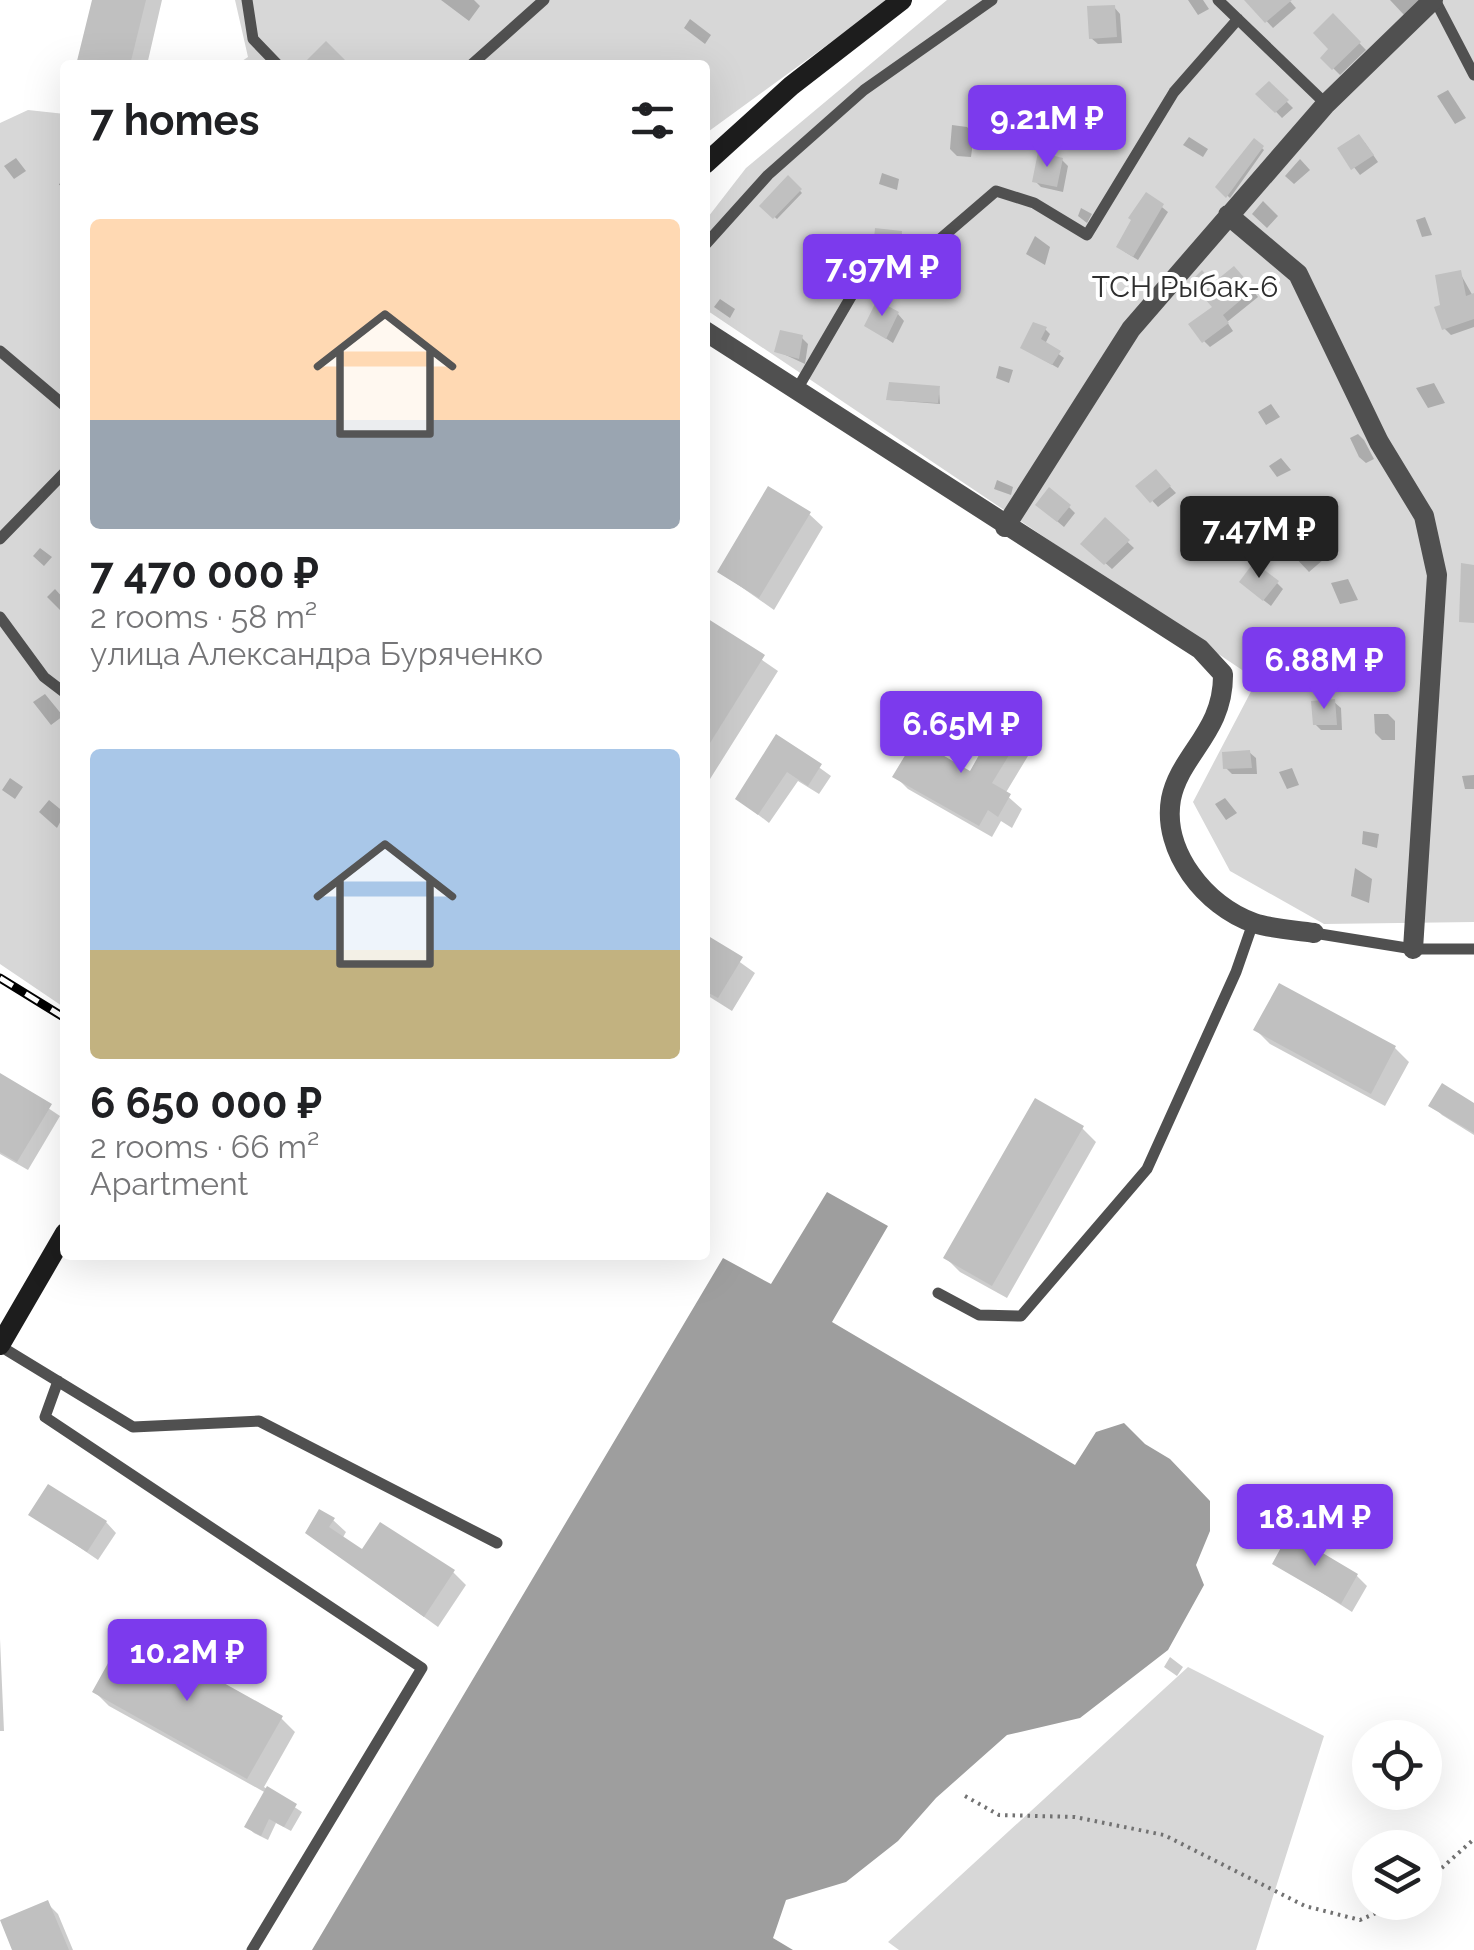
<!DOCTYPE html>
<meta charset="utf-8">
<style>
:root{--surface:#fff;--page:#f2f2f2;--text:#202124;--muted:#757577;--accent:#7c3aed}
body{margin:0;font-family:Raleway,sans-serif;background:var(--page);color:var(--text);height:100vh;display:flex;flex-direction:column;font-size:38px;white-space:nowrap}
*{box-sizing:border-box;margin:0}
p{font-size:32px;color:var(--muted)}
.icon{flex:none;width:55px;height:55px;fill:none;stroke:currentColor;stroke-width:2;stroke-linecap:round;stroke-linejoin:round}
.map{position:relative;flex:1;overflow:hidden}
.sheet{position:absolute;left:60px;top:60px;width:650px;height:1200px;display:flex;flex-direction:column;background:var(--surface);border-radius:10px;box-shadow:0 10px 40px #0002}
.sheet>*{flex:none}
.fabs{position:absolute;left:1352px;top:1720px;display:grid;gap:20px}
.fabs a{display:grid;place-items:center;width:90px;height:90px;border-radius:50%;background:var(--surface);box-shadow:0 10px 40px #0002;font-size:50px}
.price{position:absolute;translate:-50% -85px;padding:0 22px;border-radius:10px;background:var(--accent);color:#fff;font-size:32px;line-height:65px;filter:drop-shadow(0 2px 5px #0008)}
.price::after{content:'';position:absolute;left:50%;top:60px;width:30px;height:22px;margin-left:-15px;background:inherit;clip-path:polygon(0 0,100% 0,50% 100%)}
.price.on{background:#222;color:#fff}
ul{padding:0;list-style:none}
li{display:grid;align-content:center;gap:20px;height:530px;padding:0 30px}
li span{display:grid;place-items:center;height:310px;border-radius:10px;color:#555}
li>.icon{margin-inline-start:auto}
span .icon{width:180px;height:180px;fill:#fffc;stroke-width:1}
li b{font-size:42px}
h2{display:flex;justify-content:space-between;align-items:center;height:120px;padding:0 30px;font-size:42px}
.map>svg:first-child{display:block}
.green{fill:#d7d7d7}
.water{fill:#9e9e9e}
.shadow{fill:#0003}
.building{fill:#c0c0c0}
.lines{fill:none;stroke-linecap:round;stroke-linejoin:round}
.path{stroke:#727272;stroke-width:4;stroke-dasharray:2.5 5;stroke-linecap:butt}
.lane{stroke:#505050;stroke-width:11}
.street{stroke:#505050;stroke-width:20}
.secondary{stroke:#1d1d1d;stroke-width:20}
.rail-casing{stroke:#000;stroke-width:9}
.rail{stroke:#fff;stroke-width:5;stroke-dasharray:15;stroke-linecap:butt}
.labels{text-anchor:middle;stroke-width:8;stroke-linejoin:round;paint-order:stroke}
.park-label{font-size:30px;fill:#2e2e2e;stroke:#fff}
</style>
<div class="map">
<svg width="1474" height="1950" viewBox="0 0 1474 1950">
<rect width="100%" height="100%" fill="#fff"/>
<!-- green -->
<path class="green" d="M235 0H889L705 134V65H236L248 57Z
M947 0H1474V922L1324 924 1230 871 1193 802 1257 680 705 309V221L746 168Z
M28 110 65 114V1008L0 964V123Z
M1188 1667 1324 1736 1256 1950H899L888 1942Z"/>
<!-- water -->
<path class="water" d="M827 1192 888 1226 832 1322 1075 1465 1096 1432 1124 1423 1145 1444 1170 1459 1210 1501V1531L1196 1565 1204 1585 1168 1650 1080 1718 1007 1735 936 1798 898 1841 846 1882 786 1900 773 1938 793 1950H312L723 1258 771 1284Z"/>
<!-- shadow -->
<path class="shadow" d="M95 0H162L147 65H79Z
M441 0H474L480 6 469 21Z
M1188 0H1203L1209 9 1198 15Z
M1261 0H1289L1296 8 1273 28 1253 6Z
M1390 0H1424L1405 16Z
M1114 7 1120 14 1122 43 1098 44 1091 38Z
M1333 16 1366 50 1340 75 1323 58 1332 49Z
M690 19 711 35 705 44 684 28Z
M1269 84 1293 108 1282 118 1259 94Z
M1448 90 1466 118 1455 124 1437 96Z
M1068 114 1084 115 1086 129 1069 128Z
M952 125 967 127 974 134 971 157 957 156 950 149Z
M1189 137 1208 149 1203 157 1183 145Z
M1255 142 1264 150 1230 198 1218 187Z
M1365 143 1378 162 1360 175 1340 149Z
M16 158 26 171 14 179 4 166Z
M1300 159 1310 170 1294 184 1285 176Z
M1062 160 1068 166 1063 192 1041 187 1035 181Z
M882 173 899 179 897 190 879 184Z
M788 178 802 193 777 219 762 206Z
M1147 195 1168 212 1138 260 1125 252Z
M1263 201 1278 216 1267 228 1252 214Z
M1081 208 1092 214 1087 223 1078 216Z
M1425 217 1432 235 1422 237 1416 220Z
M901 233 907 239 906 254H882L876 247Z
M1035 236 1050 247 1045 265 1026 254Z
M1460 273 1474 298V327L1451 335 1444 328 1443 307Z
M1240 275 1258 297 1227 322 1233 331 1210 347 1204 341 1216 307 1214 286Z
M720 299 735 309 730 318 714 307Z
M898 314 904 321 893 343 867 326Z
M1045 329 1050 334 1045 344 1064 358 1058 368 1023 348Z
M802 338 808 344 805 364 777 351Z
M999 366 1013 370 1009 383 996 378Z
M1434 383 1445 403 1428 408 1416 388Z
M939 388 940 404 889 400Z
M1271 404 1280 417 1266 425 1258 412Z
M1358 434 1364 440 1374 459 1366 463 1359 457 1350 438Z
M1281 458 1291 470 1277 477 1269 466Z
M1156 472 1176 493 1158 507 1139 486Z
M997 480 1013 487 1011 495 994 489Z
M1069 507 1075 513 1064 527 1045 511Z
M809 514 823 527 774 610 720 572Z
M1105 521 1134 548 1112 569 1084 544Z
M1307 541 1324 559 1309 572 1292 554Z
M40 548 52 557 44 566 33 556Z
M1348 579 1358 600 1340 604 1331 583Z
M1277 583 1283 589 1271 606 1248 588Z
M55 589 65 600 63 613 47 597Z
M706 621 778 671 705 787V622Z
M1274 640 1285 650 1272 662 1260 650Z
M45 694 63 716 51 725 33 702Z
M1334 702 1341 708 1342 730H1321L1315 724Z
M1374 714H1388L1395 721V740H1382L1375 733Z
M777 737 831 776 819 794 798 781 769 823 738 799Z
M1019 739 1031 751 1005 794 1022 809 1012 828 1001 821 992 837 908 789 896 777 971 774Z
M1249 752 1256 758 1257 774H1232L1226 768Z
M1292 768 1299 785 1287 789 1279 772Z
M1474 775V789H1465L1462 776Z
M10 778 23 787 15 799 2 790Z
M1225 798 1237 813 1226 820 1215 804Z
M49 800 65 813 57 828 39 812Z
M1363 831 1379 834 1377 848 1362 844Z
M1355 868 1372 879 1369 903 1351 896Z
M705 937 755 973 732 1011 705 994Z
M1280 987 1395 1048 1409 1062 1385 1106 1270 1044 1256 1030Z
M0 1076 60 1116 28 1170 0 1154Z
M1432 1105H1474V1135L1442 1115Z
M1082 1128 1096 1142 1007 1298 960 1272 946 1258Z
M32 1515 106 1522 116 1533 98 1560Z
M333 1520 346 1532 342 1539 363 1553 453 1572 466 1585 438 1627 308 1533Z
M1275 1563 1357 1576 1367 1586 1352 1612Z
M0 1639 4 1731H0Z
M1170 1657 1183 1667 1177 1676 1164 1667Z
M95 1692 281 1718 295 1732 264 1787 302 1812 291 1831 276 1823 268 1840 254 1833 247 1827 266 1793 109 1706Z
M47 1903 58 1914 73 1950H15Z"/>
<!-- building -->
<path class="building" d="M92 0H146L130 65H76Z
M1244 0H1292L1265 23Z
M1115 5 1117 37 1089 39 1087 6Z
M1333 13 1361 42 1332 70 1320 58 1328 49 1313 33Z
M326 41 350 65H302Z
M1269 81 1289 100 1275 113 1255 94Z
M1359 134 1374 155 1351 170 1337 148Z
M1254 138 1264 146 1226 198 1215 187Z
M1038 152 1063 158 1057 187 1032 182Z
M788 175 802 189 773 219 759 206Z
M1146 192 1164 204 1133 257 1116 247 1131 220 1128 218Z
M875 228 902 231 900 249 873 248Z
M1234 266 1254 289 1223 315 1229 323 1202 343 1188 324 1212 307 1190 282 1202 270 1213 283Z
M1461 270 1466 296 1474 293V319L1442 330 1434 307 1440 305 1435 275Z
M877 300 899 312 886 339 864 326Z
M1033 322 1047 327 1041 339 1061 351 1052 365 1020 348Z
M780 330 803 335 799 359 774 352Z
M889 382 940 386 938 403 886 400Z
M1156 469 1171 486 1150 503 1135 486Z
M768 486 811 512 759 598 717 572Z
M1049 487 1071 505 1057 522 1035 505Z
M1105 517 1130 540 1104 565 1080 544Z
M1254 562 1279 581 1263 601 1239 582Z
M1461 563 1474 565V623L1459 622Z
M705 617 765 655 705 751Z
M1335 699 1337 725H1313L1311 701Z
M998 723 1020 737 992 783 1011 794 998 817 988 810 979 826 892 777 915 739 970 771 987 741 980 737 988 724 995 728Z
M776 734 822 764 808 786 787 772 758 815 735 799Z
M1250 750 1252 768 1223 769 1222 752Z
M705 934 743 957 718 998 705 991Z
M1279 983 1396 1046 1371 1094 1253 1030Z
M0 1073 52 1104 17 1162 0 1152Z
M1442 1083 1474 1103V1133L1428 1106Z
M1035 1098 1084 1126 992 1286 943 1258Z
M48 1484 107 1521 87 1552 28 1515Z
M319 1509 335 1518 329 1527 362 1549 380 1522 455 1570 424 1617 305 1533Z
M1289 1533 1358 1574 1341 1604 1272 1564Z
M127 1629 283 1716 247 1779 92 1692Z
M267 1786 297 1804 284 1827 269 1819 261 1836 244 1827Z
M48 1900 69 1950H12L0 1920Z"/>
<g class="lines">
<!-- path -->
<path class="path" d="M61 183 65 190
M965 1796 999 1815 1075 1817 1164 1835 1305 1906 1360 1920 1401 1902
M1425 1883 1474 1839"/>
<!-- lane -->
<path class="lane" d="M247 0 253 39 278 65
M1218 0 1326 104
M1435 0 1474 75
M471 65 544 0
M705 245 768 175 864 90 992 0
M0 351 65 406
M796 391 859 283 932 246 996 191 1034 203 1087 235 1174 92 1238 19
M0 539 65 472
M0 617 44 677 65 693
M1314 933 1413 949H1474
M938 1293 979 1315 1021 1316 1147 1169 1236 972 1253 923
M0 1346 133 1427 259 1421 497 1543
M58 1381 45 1417 422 1668 252 1950"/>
<!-- street -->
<path class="street" d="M1228 215 1298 274 1379 442 1424 516 1437 575 1413 949
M705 331 1200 649 1223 674C1224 732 1180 754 1171 799 1162 851 1205 906 1254 923 1272 929 1295 930 1314 933
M1005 527 1131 329 1326 104 1433 0"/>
<!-- secondary -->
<path class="secondary" d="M705 164 791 86 902 0
M0 1345 65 1233"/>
<defs>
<path id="rail" d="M0 978 65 1018"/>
</defs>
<!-- rail casing -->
<use href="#rail" class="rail-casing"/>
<!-- rail -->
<use href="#rail" class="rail"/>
</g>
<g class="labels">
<!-- park labels -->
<g class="park-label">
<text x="1185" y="297">ТСН Рыбак-6</text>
</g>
</g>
</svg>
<div class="fabs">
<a><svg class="icon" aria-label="locate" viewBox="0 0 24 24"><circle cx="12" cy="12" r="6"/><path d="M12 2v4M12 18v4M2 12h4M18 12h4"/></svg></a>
<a><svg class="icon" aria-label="layers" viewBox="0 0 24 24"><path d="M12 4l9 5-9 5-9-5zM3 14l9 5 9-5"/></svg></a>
</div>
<b class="price" style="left:1047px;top:170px">9.21M ₽</b>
<b class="price" style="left:882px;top:319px">7.97M ₽</b>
<b class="price on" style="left:1259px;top:581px">7.47M ₽</b>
<b class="price" style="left:1324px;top:712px">6.88M ₽</b>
<b class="price" style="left:961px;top:776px">6.65M ₽</b>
<b class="price" style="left:1315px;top:1569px">18.1M ₽</b>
<b class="price" style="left:187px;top:1704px">10.2M ₽</b>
<section class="sheet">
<h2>7 homes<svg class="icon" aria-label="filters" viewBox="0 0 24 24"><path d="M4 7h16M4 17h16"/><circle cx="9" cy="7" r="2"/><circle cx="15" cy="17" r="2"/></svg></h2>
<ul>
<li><span style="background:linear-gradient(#ffd9b3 65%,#9aa5b1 0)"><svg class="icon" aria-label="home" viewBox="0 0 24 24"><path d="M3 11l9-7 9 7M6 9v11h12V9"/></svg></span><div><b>7 470 000 ₽</b><p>2 rooms · 58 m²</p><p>улица Александра Буряченко</p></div></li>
<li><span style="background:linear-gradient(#a9c7e8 65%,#c2b280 0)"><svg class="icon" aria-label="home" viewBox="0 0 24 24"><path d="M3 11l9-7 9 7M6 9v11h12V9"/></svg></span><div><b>6 650 000 ₽</b><p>2 rooms · 66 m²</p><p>Apartment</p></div></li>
</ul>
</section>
</div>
